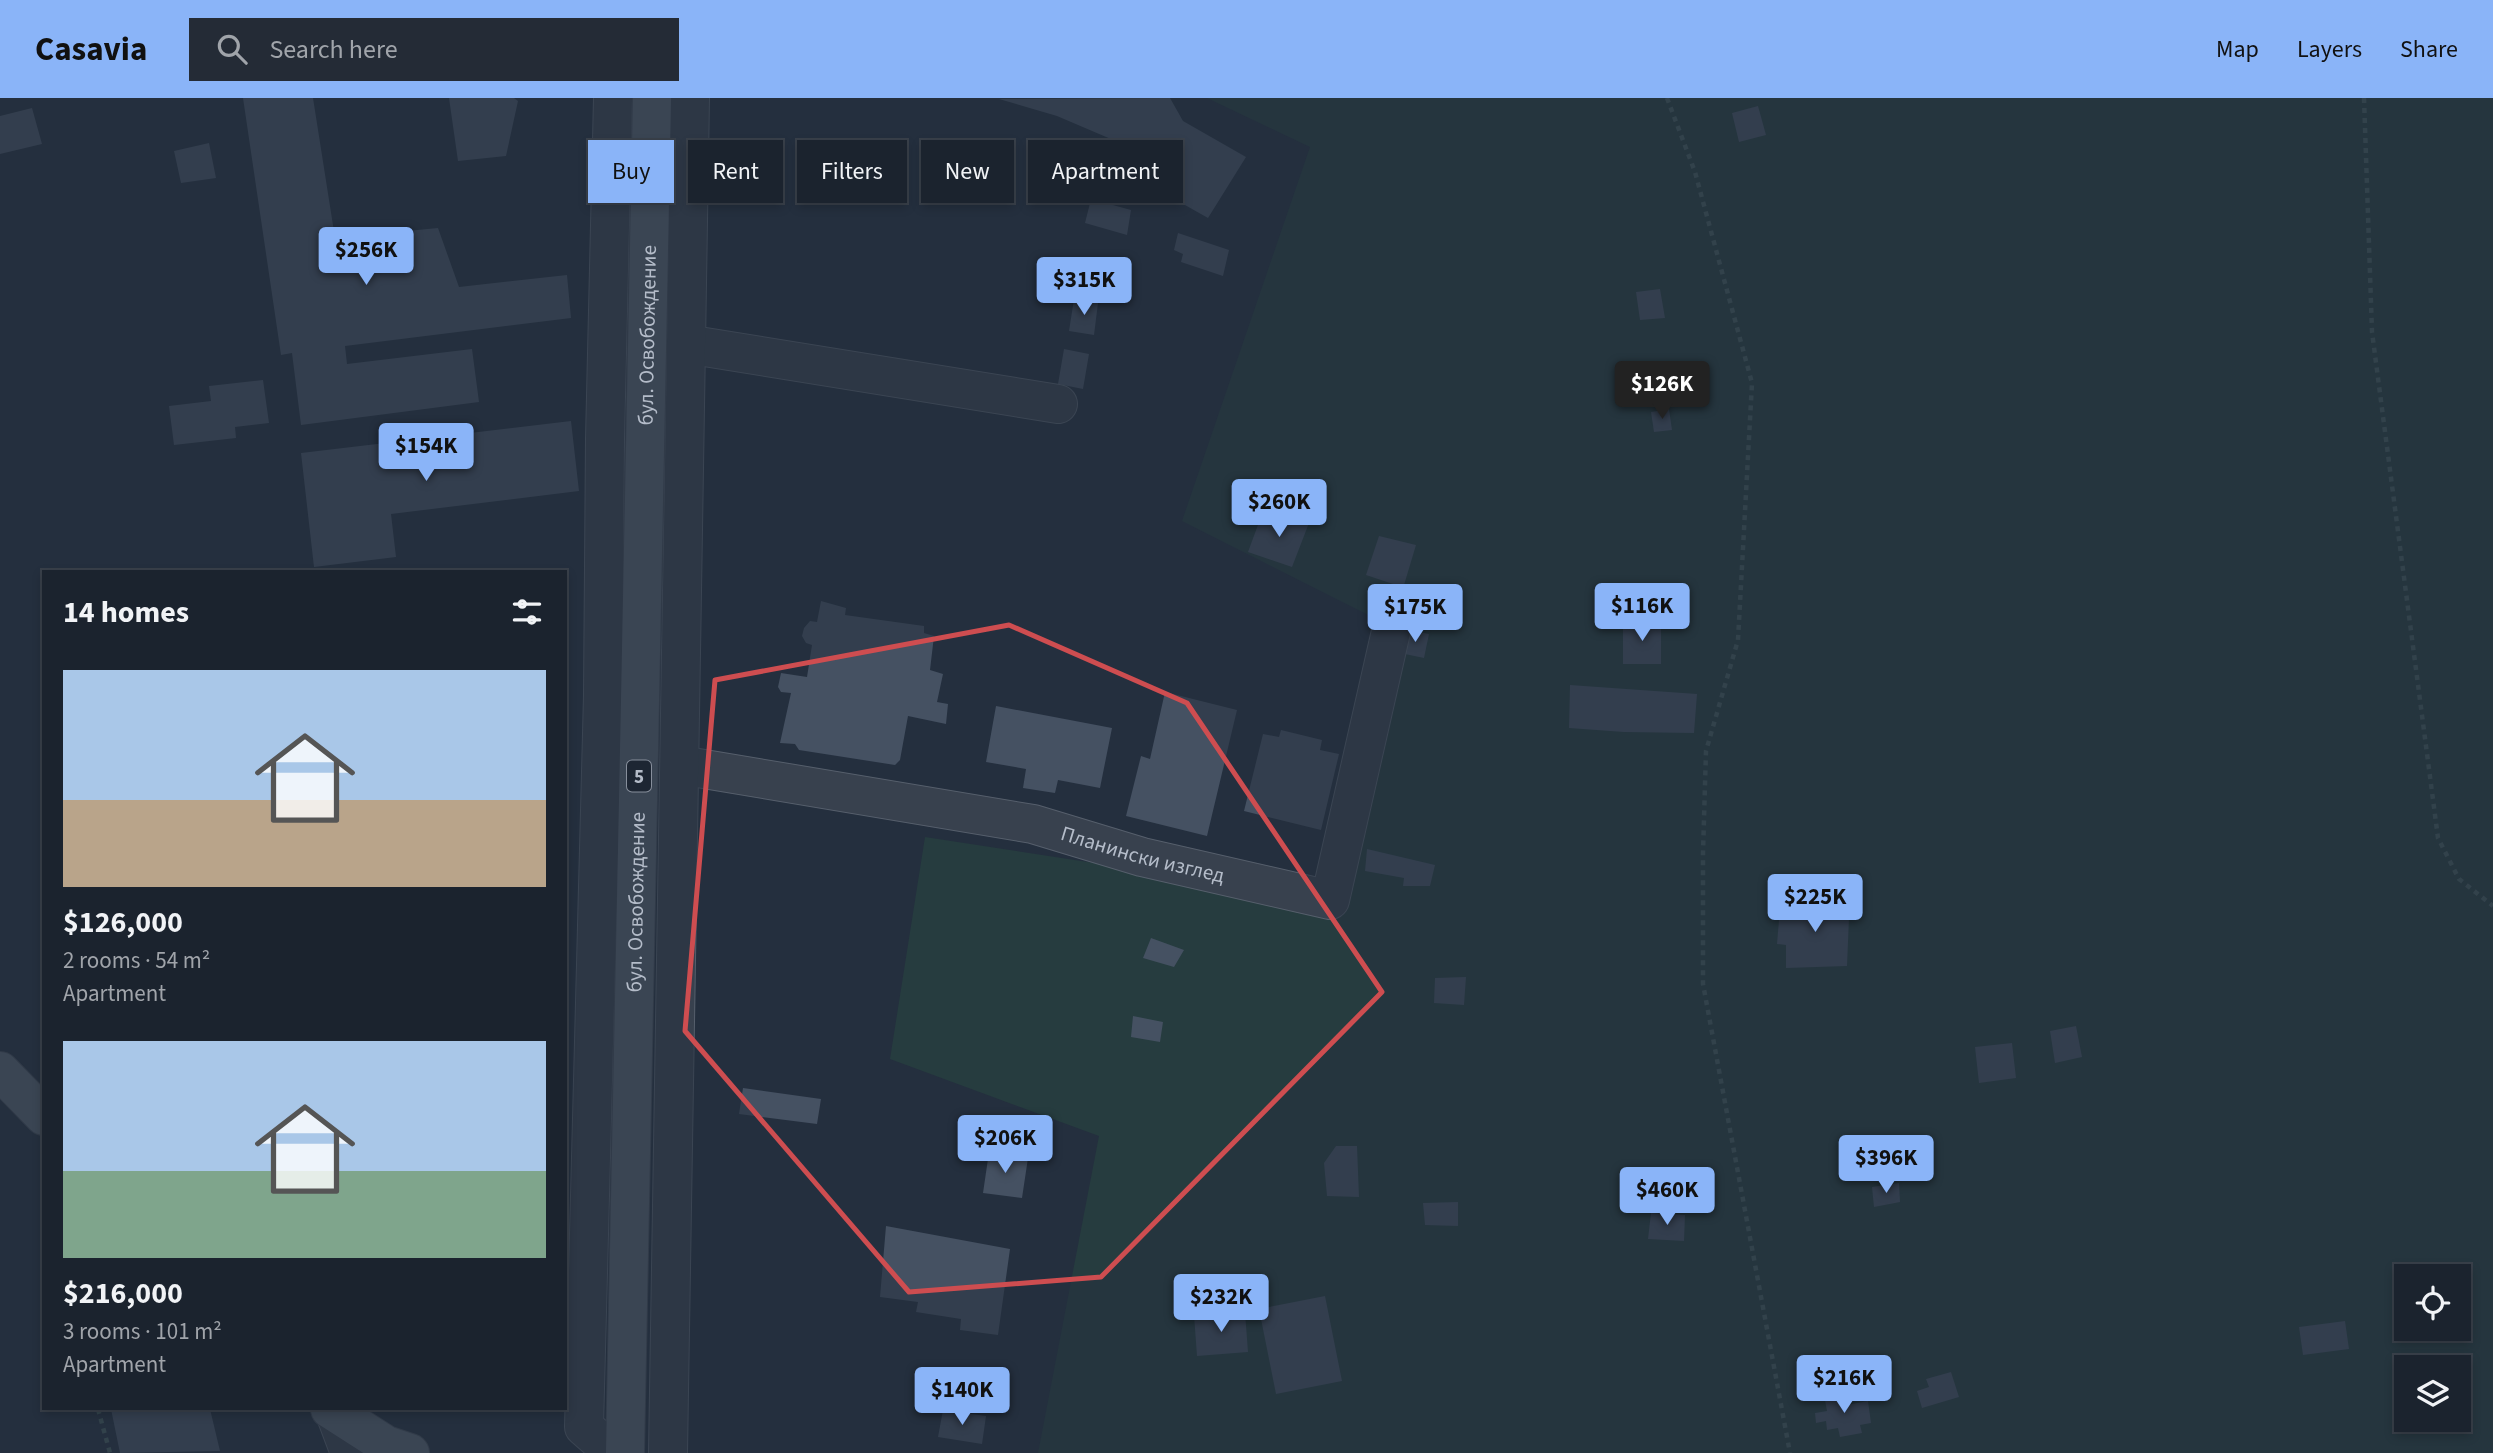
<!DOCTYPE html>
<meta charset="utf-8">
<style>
:root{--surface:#1b232e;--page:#242b36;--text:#f1f3f6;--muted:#a0a4aa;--line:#39404a;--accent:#8ab4f8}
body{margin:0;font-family:"Source Sans 3",sans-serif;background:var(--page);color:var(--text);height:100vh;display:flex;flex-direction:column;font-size:26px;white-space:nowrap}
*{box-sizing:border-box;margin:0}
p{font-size:23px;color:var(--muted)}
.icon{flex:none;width:38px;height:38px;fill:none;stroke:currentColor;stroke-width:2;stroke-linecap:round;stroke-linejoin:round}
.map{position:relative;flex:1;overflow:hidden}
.details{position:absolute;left:42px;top:472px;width:525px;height:840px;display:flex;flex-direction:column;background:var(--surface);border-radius:0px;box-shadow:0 4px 10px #0003,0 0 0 2px var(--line)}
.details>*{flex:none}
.banner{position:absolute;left:588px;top:42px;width:665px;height:63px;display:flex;gap:14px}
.fabs{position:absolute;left:2394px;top:1166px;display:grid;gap:14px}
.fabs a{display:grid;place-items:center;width:77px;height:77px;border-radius:0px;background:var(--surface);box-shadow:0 4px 10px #0003,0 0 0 2px var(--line);font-size:35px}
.price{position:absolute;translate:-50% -60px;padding:0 16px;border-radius:7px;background:var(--accent);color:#111;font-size:23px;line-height:46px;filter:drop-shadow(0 2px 4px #0008)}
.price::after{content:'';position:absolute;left:50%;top:42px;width:21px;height:16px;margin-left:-10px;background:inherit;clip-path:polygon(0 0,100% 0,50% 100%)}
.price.selected{background:#222;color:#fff}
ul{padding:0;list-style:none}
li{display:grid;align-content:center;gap:14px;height:371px;padding:0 21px}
li span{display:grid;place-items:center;height:217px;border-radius:0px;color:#555}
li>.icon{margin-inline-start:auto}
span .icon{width:126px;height:126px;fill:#fffc;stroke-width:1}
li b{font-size:30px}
h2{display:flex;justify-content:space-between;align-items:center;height:84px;padding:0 21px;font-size:30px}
.chip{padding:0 24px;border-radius:0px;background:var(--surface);box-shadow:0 4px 10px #0003,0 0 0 2px var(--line);font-size:24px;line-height:63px}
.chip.selected{background:var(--accent);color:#111}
header{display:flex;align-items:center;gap:42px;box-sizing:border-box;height:98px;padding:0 35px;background:var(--accent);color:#111}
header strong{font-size:33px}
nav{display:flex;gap:38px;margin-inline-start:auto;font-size:24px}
.search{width:490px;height:63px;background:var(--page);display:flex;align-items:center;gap:18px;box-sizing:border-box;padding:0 24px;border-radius:0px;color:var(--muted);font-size:26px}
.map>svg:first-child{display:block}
.green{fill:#263c3f;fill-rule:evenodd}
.building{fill:#455162}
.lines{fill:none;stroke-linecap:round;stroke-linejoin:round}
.minor-casing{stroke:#565f6c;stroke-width:40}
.major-casing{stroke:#414a57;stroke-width:40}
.path{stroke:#44595c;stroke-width:4.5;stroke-dasharray:5 5;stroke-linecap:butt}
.minor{stroke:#38414e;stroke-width:38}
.major{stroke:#56606e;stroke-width:38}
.marked{fill:none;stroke:#ce4d50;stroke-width:5;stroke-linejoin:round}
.labels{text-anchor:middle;stroke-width:5;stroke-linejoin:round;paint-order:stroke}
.shield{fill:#1d2633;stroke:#878f9c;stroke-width:2}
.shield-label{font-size:19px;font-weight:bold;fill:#b4bcc9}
.street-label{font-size:21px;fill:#b4bcc9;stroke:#1d2633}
</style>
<header>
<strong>Casavia</strong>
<div class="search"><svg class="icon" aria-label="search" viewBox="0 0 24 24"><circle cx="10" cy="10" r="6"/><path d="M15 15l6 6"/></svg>Search here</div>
<nav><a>Map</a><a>Layers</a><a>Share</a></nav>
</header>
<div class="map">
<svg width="2493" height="1355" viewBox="0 0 2493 1355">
<rect width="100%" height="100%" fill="#242f3e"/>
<!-- green -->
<path class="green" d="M1207 0H2493V1355H1038L1099 1038 890 961 925 739 1329 801 1392 529 1182 423 1310 49ZM2406 1178H2459V1230H2406ZM2406 1269H2459V1321H2406Z"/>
<!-- building -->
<path class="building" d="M243 0H313L335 140 438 130 459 189 567 177 571 220 345 248 347 266 472 251 479 304 301 327 292 255 281 257Z
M449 0H514L518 3 506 58 458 63Z
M1170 0 1183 23 1246 59 1208 120 1146 85 1160 62 1057 18 999 1Z
M1758 8 1766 37 1739 44 1732 15Z
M32 10 42 46 0 56V18Z
M209 45 216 80 181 85 174 53Z
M1091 101 1131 112 1127 137 1085 125Z
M1178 135 1229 152 1223 178 1181 164 1183 156 1174 152Z
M1660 191 1665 220 1640 222 1636 194Z
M1074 201 1098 205 1094 237 1069 233Z
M1064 251 1089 256 1083 291 1058 286Z
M263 282 269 325 235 329 236 340 174 347 169 308 211 303 209 288Z
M1669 311 1672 332 1654 334 1651 314Z
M571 323 579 393 391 416 396 459 314 469 301 355Z
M1262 416 1288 425 1291 417 1309 425 1292 469 1248 454Z
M1379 438 1416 447 1401 497 1392 494 1393 486 1366 477Z
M821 503 846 510 845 517 924 528V535L934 538 930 572 943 576 937 604 948 606 946 626 908 618 900 662 895 667 799 652 795 646 780 645 791 595 781 594 778 589 781 575 807 579 812 547 806 545 802 538 804 530 810 523 817 524Z
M1623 524H1661V566H1623Z
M1406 531 1429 536 1424 560 1400 555Z
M1570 587 1697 596 1694 635 1624 634 1569 630Z
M1165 594 1237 612 1207 738 1126 718 1141 658 1150 661Z
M996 608 1112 630 1100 690 1058 682 1055 695 1023 690 1026 671 986 664Z
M1281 632 1322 642 1320 652 1339 656 1321 732 1244 713 1263 636 1279 639Z
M1367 751 1435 767 1430 788H1403L1404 780 1365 773Z
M1788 802H1841L1840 820H1849L1847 868 1786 870V847L1777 846 1779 822 1788 819Z
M1151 840 1184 852 1174 869 1143 860Z
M1466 879 1464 907 1434 905 1435 880Z
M1133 918 1163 924 1160 944 1131 939Z
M2076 928 2082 959 2055 965 2050 933Z
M2012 945 2016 980 1979 985 1975 949Z
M743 990 821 1001 817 1026 739 1016Z
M1336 1048H1357L1359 1099 1327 1098 1324 1065Z
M989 1054 1028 1060 1022 1100 983 1095Z
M1899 1085 1900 1104 1874 1109 1872 1089Z
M1458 1104V1128L1425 1127 1423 1105Z
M1651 1115 1685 1117 1684 1143 1648 1141Z
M886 1128 1010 1151 998 1237 960 1232 961 1221 916 1214 918 1204 880 1199Z
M1325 1198 1342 1283 1276 1296 1259 1211Z
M1245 1214 1248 1254 1197 1258 1194 1217Z
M2345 1223 2349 1251 2303 1257 2299 1229Z
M1951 1274 1959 1299 1922 1310 1917 1293 1929 1289 1926 1281Z
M1845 1294 1847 1307 1868 1303 1871 1325 1860 1327 1862 1335 1840 1339 1838 1330 1827 1332 1826 1323 1816 1325 1815 1315 1827 1313 1824 1297Z
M111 1311H210L220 1353 120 1355Z
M943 1312 986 1318 982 1346 938 1339Z"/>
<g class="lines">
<defs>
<g id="minor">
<path d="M613 0 605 341 603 597 584 1329 614 1355"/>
<path d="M686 246 1058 306"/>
<path id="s1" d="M680 667 1033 726 1142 759 1330 802 1392 529"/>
<path d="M335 1315 350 1355"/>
<path d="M668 1355 690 0"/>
</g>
<g id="major">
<path d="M0 973 44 1018"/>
<path d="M330 1311 386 1347 410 1355"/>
<path id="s2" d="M625 1355 652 0"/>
</g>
</defs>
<!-- minor casing -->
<use href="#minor" class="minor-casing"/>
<!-- major casing -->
<use href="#major" class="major-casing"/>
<!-- path -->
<path class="path" d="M1667 0 1695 74 1752 285 1738 542 1706 653 1703 755V886L1790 1355
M2364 0 2372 234 2438 740 2459 781 2493 808
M98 1311 110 1355"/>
<!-- minor -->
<use href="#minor" class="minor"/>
<!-- major -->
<use href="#major" class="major"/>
</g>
<!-- marked area -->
<path d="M0 0H2493V1355H0ZM1009 527 1187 605 1382 894 1101 1179 909 1194 685 933 715 582Z" fill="#242f3e" fill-opacity=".55" fill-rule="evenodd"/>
<path class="marked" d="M1009 527 1187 605 1382 894 1101 1179 909 1194 685 933 715 582Z"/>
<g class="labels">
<!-- shield labels -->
<rect class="shield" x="627" y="662.5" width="24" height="31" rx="5"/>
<g class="shield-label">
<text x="639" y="685">5</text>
</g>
<!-- street labels -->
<g class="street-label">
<text dy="7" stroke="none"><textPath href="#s2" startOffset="1118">бул. Освобождение</textPath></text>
<text dy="7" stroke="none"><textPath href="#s1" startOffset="472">Планински изглед</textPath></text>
<text dy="7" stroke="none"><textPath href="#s2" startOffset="551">бул. Освобождение</textPath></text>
</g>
</g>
</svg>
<div class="fabs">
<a><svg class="icon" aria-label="locate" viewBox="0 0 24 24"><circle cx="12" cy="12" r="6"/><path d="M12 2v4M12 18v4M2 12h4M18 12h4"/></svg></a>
<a><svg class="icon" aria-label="layers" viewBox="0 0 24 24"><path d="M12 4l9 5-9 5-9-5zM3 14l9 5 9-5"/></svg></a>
</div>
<b class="price" style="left:366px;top:189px">$256K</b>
<b class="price" style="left:1084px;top:219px">$315K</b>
<b class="price selected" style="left:1662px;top:323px">$126K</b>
<b class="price" style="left:426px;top:385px">$154K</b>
<b class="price" style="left:1279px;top:441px">$260K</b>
<b class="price" style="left:1642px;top:545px">$116K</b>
<b class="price" style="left:1415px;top:546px">$175K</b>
<b class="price" style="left:1815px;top:836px">$225K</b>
<b class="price" style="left:1005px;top:1077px">$206K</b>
<b class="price" style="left:1886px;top:1097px">$396K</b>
<b class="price" style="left:1667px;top:1129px">$460K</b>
<b class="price" style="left:1221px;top:1236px">$232K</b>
<b class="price" style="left:1844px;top:1317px">$216K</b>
<b class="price" style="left:962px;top:1329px">$140K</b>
<div class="banner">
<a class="chip selected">Buy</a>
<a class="chip">Rent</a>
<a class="chip">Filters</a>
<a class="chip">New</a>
<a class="chip">Apartment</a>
</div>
<section class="details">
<h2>14 homes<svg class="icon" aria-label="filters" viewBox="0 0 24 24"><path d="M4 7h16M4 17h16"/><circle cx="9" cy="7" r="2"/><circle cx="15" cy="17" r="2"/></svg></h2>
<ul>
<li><span style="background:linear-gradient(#a9c7e8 60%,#b9a48a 0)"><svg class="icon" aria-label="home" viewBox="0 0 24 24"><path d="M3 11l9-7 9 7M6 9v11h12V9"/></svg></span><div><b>$126,000</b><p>2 rooms · 54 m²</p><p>Apartment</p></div></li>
<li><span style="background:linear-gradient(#a9c7e8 60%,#7fa58c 0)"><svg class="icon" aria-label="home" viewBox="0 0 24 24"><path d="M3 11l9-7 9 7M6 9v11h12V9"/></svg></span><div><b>$216,000</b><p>3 rooms · 101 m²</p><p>Apartment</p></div></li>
</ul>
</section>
</div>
